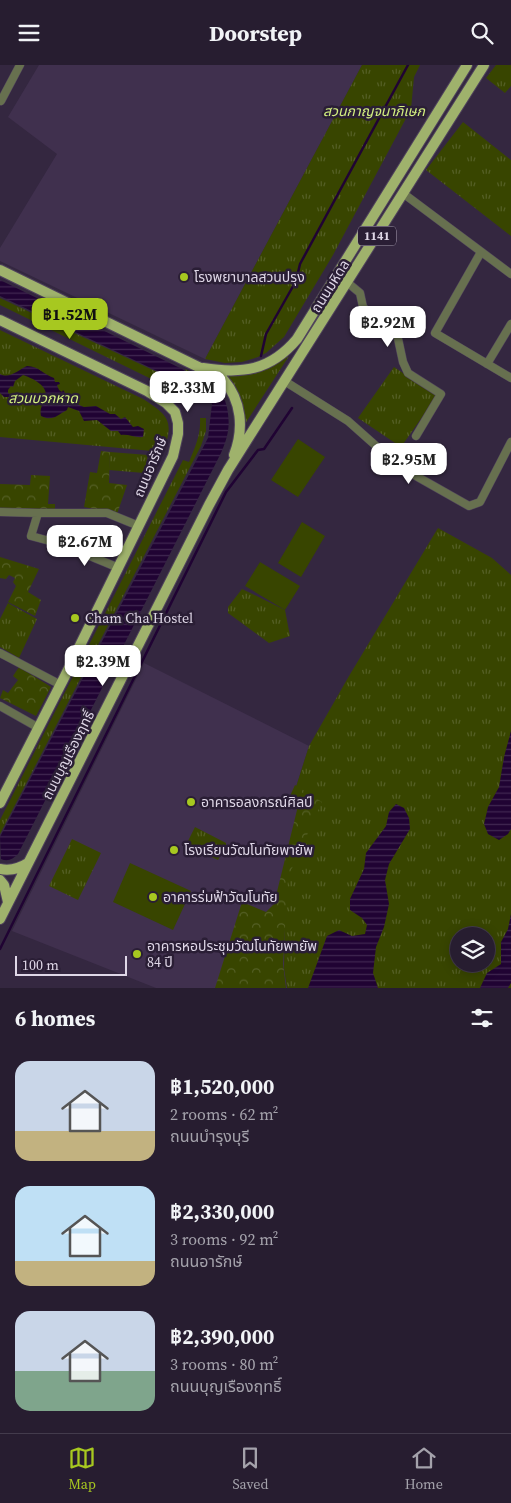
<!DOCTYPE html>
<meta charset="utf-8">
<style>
:root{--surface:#271d30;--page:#332a3c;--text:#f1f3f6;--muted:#a4a2ab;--line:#433b4c;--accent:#a7c820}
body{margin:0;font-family:"Source Serif 4","Noto Sans Thai",serif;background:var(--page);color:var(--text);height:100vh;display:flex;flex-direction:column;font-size:19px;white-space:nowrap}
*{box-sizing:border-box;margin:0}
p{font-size:16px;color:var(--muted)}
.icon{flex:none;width:28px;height:28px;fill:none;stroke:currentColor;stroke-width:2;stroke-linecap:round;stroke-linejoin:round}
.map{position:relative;height:923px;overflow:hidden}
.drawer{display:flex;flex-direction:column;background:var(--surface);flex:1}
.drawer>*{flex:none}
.controls{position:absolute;left:450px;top:862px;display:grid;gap:10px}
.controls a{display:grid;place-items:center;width:45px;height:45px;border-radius:50%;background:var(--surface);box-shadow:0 2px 12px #0003,0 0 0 1px var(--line);font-size:25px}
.scale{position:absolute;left:15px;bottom:12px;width:112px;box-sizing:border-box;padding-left:5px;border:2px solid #dfd7e7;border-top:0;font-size:14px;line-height:18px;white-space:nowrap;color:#dfd7e7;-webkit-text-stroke:4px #2a1e35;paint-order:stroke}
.price{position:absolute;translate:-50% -42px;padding:0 11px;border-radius:10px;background:#fff;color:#222;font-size:16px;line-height:32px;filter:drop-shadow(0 1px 2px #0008)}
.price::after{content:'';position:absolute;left:50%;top:30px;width:15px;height:11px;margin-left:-8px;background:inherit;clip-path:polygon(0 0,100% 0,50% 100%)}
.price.on{background:var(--accent);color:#111}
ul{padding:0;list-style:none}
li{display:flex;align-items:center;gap:15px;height:125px;padding:0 15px}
li span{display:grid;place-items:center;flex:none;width:140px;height:100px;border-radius:15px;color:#555}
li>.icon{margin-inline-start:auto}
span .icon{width:60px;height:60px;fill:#fffc;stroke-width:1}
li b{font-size:21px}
h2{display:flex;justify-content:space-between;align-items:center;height:60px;padding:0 15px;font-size:21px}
header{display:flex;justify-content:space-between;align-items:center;height:65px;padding:0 15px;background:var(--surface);font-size:22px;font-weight:700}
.dock{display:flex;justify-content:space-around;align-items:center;height:70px;border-top:1px solid var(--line);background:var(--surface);font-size:14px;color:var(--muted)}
.dock a{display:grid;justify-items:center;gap:2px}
.dock .on{color:var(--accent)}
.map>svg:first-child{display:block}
.built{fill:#40304e}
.grass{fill:url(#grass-tufts);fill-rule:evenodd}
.forest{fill:url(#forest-crowns)}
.pitch{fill:#384500}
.water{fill:url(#water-rules)}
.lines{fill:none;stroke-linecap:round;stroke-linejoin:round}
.stream{stroke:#200333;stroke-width:2.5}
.minor-casing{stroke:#4f435b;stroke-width:9}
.major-casing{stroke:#4f435b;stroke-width:12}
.minor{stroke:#67704f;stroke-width:8}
.major{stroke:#9fb26c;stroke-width:10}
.poi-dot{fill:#a7c820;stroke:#2a1e35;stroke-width:2}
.labels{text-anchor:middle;stroke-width:5;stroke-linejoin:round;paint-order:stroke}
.shield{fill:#2a1e35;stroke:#a9a0b2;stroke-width:1}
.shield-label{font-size:12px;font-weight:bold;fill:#dfd7e7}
.park-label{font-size:14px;font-style:italic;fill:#d3f080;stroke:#2a1e35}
.poi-label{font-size:14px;fill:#dfd7e7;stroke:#2a1e35;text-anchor:start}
.street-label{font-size:14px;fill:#dfd7e7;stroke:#2a1e35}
</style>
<header><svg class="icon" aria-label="menu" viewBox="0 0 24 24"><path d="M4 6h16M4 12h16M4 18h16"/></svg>Doorstep<svg class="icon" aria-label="search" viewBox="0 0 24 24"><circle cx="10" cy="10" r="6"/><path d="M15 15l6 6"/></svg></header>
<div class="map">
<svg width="511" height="923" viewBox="0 0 511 923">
<defs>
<pattern id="grass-tufts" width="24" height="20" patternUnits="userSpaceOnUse" patternTransform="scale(1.25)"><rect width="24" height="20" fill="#384500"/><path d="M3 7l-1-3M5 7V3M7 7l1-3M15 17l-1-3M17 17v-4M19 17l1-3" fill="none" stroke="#545f25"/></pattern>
<pattern id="forest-crowns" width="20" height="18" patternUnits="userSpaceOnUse" patternTransform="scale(1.25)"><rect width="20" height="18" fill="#384500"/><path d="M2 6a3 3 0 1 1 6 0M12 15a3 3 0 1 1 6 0" fill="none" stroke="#545f25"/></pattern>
<pattern id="water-rules" width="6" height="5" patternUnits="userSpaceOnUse" patternTransform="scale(1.25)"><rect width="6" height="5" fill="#200333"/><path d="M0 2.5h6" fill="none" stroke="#402751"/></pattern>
</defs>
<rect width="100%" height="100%" fill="#342740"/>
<!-- built -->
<path class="built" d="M39 0H362L205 294 0 196V183L57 89 8 52Z
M144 598 309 681 296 722 318 737 286 809 284 903 287 923H156L12 866Z"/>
<!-- grass -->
<path class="grass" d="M362 0H420L414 12 411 44 333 190 284 272 266 288 258 292 242 297 225 298 205 294Z
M496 0H511V21L505 28 486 13Z
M463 57 511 95V171L426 105Z
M0 233 176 316 184 315 187 310 185 304 204 313 197 316 195 326 184 330 0 240Z
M0 265 143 334C170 351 174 357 163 387L0 372Z
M289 291 245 359C244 337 241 327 226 310L272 300Z
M394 302 437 331 401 382 358 353Z
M200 353H206V366L201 381 0 769V755L183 395 189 397C195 382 201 370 200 353Z
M110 387 148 390 144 408 109 405Z
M151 388 162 389 153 410 146 408Z
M438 463 492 493 511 510V923H287L284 903 286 809 306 760 296 722 309 681 349 611ZM459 871H486V899H459Z
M242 524 285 545 290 571 269 578 228 548V542Z
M8 538 37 554 19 593 0 582V554Z
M195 762 226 778V780L218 795 186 780Z
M72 774 101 788 78 835 49 821Z"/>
<!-- forest -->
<path class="forest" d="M101 386 110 387 109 418 127 420 117 449 84 442 90 407 97 408Z
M31 410 50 411 48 439H55V447L0 445V419L30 420Z
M0 492 39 504 28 527 41 535 35 551 8 537 16 521 13 517 15 513 9 510 6 514 0 513Z
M19 602 51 622 36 651 0 633 3 625 8 628 18 615 13 611Z
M295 720 322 737 288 812 283 899 286 923H215L242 837 266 847 274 839 297 745 290 731Z"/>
<!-- pitch -->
<path class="pitch" d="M298 374 325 392 298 432 271 415Z
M302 457 325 471 301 512 278 498Z
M260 497 300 521 285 545 245 521Z
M130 798 191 826 173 865 113 837Z"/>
<!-- water -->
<path class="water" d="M0 215 182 304 186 307 185 312 181 315H176L0 231Z
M27 301C39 301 44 310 54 313L55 317H59L60 319 57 320 59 325 62 327 63 325 72 337 84 342 96 341 110 349H115L121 354 125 352 133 362 138 361 144 364 143 372C135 373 129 369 121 370L118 366H111L97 355 84 356 79 346 68 342 67 345C57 350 53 357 41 351 39 342 44 339 46 331 47 320 32 313 23 310L15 316 13 322 11 321 8 325V328L15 331 14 334 12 336 10 335 9 332H4L0 328V309C10 314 18 305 27 301Z
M202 314C224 318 231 346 228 366 227 373 224 381 221 388L18 789C13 794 8 797 1 794L0 772 208 373 212 339 209 334 197 324V319Z
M511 666V764L508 769 499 775 488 769 484 759 488 742 499 722 504 692Z
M396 739 404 743 409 753 410 764 389 799 385 815 389 839 384 862 376 882 373 908 378 923H308L327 871 339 865 352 871 365 869 367 860 362 853 350 845V834L364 804 366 788 386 761 389 747Z
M511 849V918L508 923H480L487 908 501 899V877L508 864Z"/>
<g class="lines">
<!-- stream -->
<path class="stream" d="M261 291 266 269 296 216 300 199 408 0
M0 884 226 427 258 385 264 384 292 343"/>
<defs>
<path id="minor" d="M1 36 20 0
M404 129 511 209
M481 187 435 268 511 313
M348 218 360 228 363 242 373 252 397 269 403 297 408 308 441 329 416 371
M487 299 511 259
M286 317 348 356 393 396 416 411 469 441 480 437 511 377
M0 447 38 448
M119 503 61 479 31 471 38 448H107L139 461
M0 588 61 620
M0 641 39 663"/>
<path id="major" d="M0 205 223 314C242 336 244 364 234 390
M0 255 147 326 166 338 175 347 178 358V369L173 391 65 611 0 738
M203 303C242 309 270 306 297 274L467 0
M0 804C11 806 19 804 28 798
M0 815 4 820 8 837
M0 854 209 440 228 405 484 0"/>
</defs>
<!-- minor casing -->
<use href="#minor" class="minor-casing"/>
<!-- major casing -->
<use href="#major" class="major-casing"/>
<!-- minor -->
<use href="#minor" class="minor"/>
<!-- major -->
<use href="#major" class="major"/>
</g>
<!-- markers -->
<g class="poi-dot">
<circle cx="184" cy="212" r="5"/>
<circle cx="75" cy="553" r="5"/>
<circle cx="191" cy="737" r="5"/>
<circle cx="174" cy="785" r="5"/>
<circle cx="153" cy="832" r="5"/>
<circle cx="137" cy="889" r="5"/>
</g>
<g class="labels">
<!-- shield labels -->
<rect class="shield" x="358" y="161.5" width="38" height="19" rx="4"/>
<g class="shield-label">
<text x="377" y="175">1141</text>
</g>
<!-- park labels -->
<g class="park-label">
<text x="374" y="51">สวนกาญจนาภิเษก</text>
<text x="43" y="338">สวนบวกหาด</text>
</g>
<!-- poi labels -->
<g class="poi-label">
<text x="194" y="217">โรงพยาบาลสวนปรุง</text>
<text x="85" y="558">Cham Cha Hostel</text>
<text x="201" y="742">อาคารอลงกรณ์ศิลป์</text>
<text x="184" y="790">โรงเรียนวัฒโนทัยพายัพ</text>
<text x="163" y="837">อาคารร่มฟ้าวัฒโนทัย</text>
<text x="147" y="886">อาคารหอประชุมวัฒโนทัยพายัพ<tspan x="147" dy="16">84 ปี</tspan></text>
</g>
<!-- street labels -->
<g class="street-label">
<text transform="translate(330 221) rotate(-58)" y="5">ถนนมหิดล</text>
<text transform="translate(150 402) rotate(-67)" y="5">ถนนอารักษ์</text>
<text transform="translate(68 690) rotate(-63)" y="5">ถนนบุญเรืองฤทธิ์</text>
</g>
</g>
</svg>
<div class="controls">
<a><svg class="icon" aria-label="layers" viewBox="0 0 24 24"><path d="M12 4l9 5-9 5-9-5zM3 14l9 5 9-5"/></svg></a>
</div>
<div class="scale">100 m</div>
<b class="price on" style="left:70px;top:275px">฿1.52M</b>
<b class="price" style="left:388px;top:283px">฿2.92M</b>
<b class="price" style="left:188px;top:348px">฿2.33M</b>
<b class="price" style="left:409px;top:420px">฿2.95M</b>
<b class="price" style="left:85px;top:502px">฿2.67M</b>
<b class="price" style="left:103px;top:622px">฿2.39M</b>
</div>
<section class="drawer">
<h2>6 homes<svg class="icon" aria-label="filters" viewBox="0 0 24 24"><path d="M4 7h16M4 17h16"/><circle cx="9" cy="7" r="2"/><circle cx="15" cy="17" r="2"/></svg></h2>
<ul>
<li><span style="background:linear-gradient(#c9d6e8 70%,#c2b280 0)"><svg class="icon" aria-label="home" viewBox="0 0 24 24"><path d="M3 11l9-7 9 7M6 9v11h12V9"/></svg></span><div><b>฿1,520,000</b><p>2 rooms · 62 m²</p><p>ถนนบำรุงบุรี</p></div></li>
<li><span style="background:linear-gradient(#bfe0f5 75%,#c2b280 0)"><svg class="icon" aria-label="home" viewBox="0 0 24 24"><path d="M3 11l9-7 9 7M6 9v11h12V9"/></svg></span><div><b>฿2,330,000</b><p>3 rooms · 92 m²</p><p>ถนนอารักษ์</p></div></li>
<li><span style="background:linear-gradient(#c9d6e8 60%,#7fa58c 0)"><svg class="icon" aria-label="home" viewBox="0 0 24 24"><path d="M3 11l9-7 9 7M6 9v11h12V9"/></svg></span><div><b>฿2,390,000</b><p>3 rooms · 80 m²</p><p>ถนนบุญเรืองฤทธิ์</p></div></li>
</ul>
</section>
<nav class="dock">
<a class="on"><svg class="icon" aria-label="map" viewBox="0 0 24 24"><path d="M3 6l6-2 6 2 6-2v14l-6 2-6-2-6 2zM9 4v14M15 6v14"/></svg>Map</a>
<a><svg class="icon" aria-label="saved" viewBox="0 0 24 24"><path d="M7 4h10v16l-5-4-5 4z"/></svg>Saved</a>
<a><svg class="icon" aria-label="home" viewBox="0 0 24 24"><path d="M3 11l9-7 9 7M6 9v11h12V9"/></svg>Home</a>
</nav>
